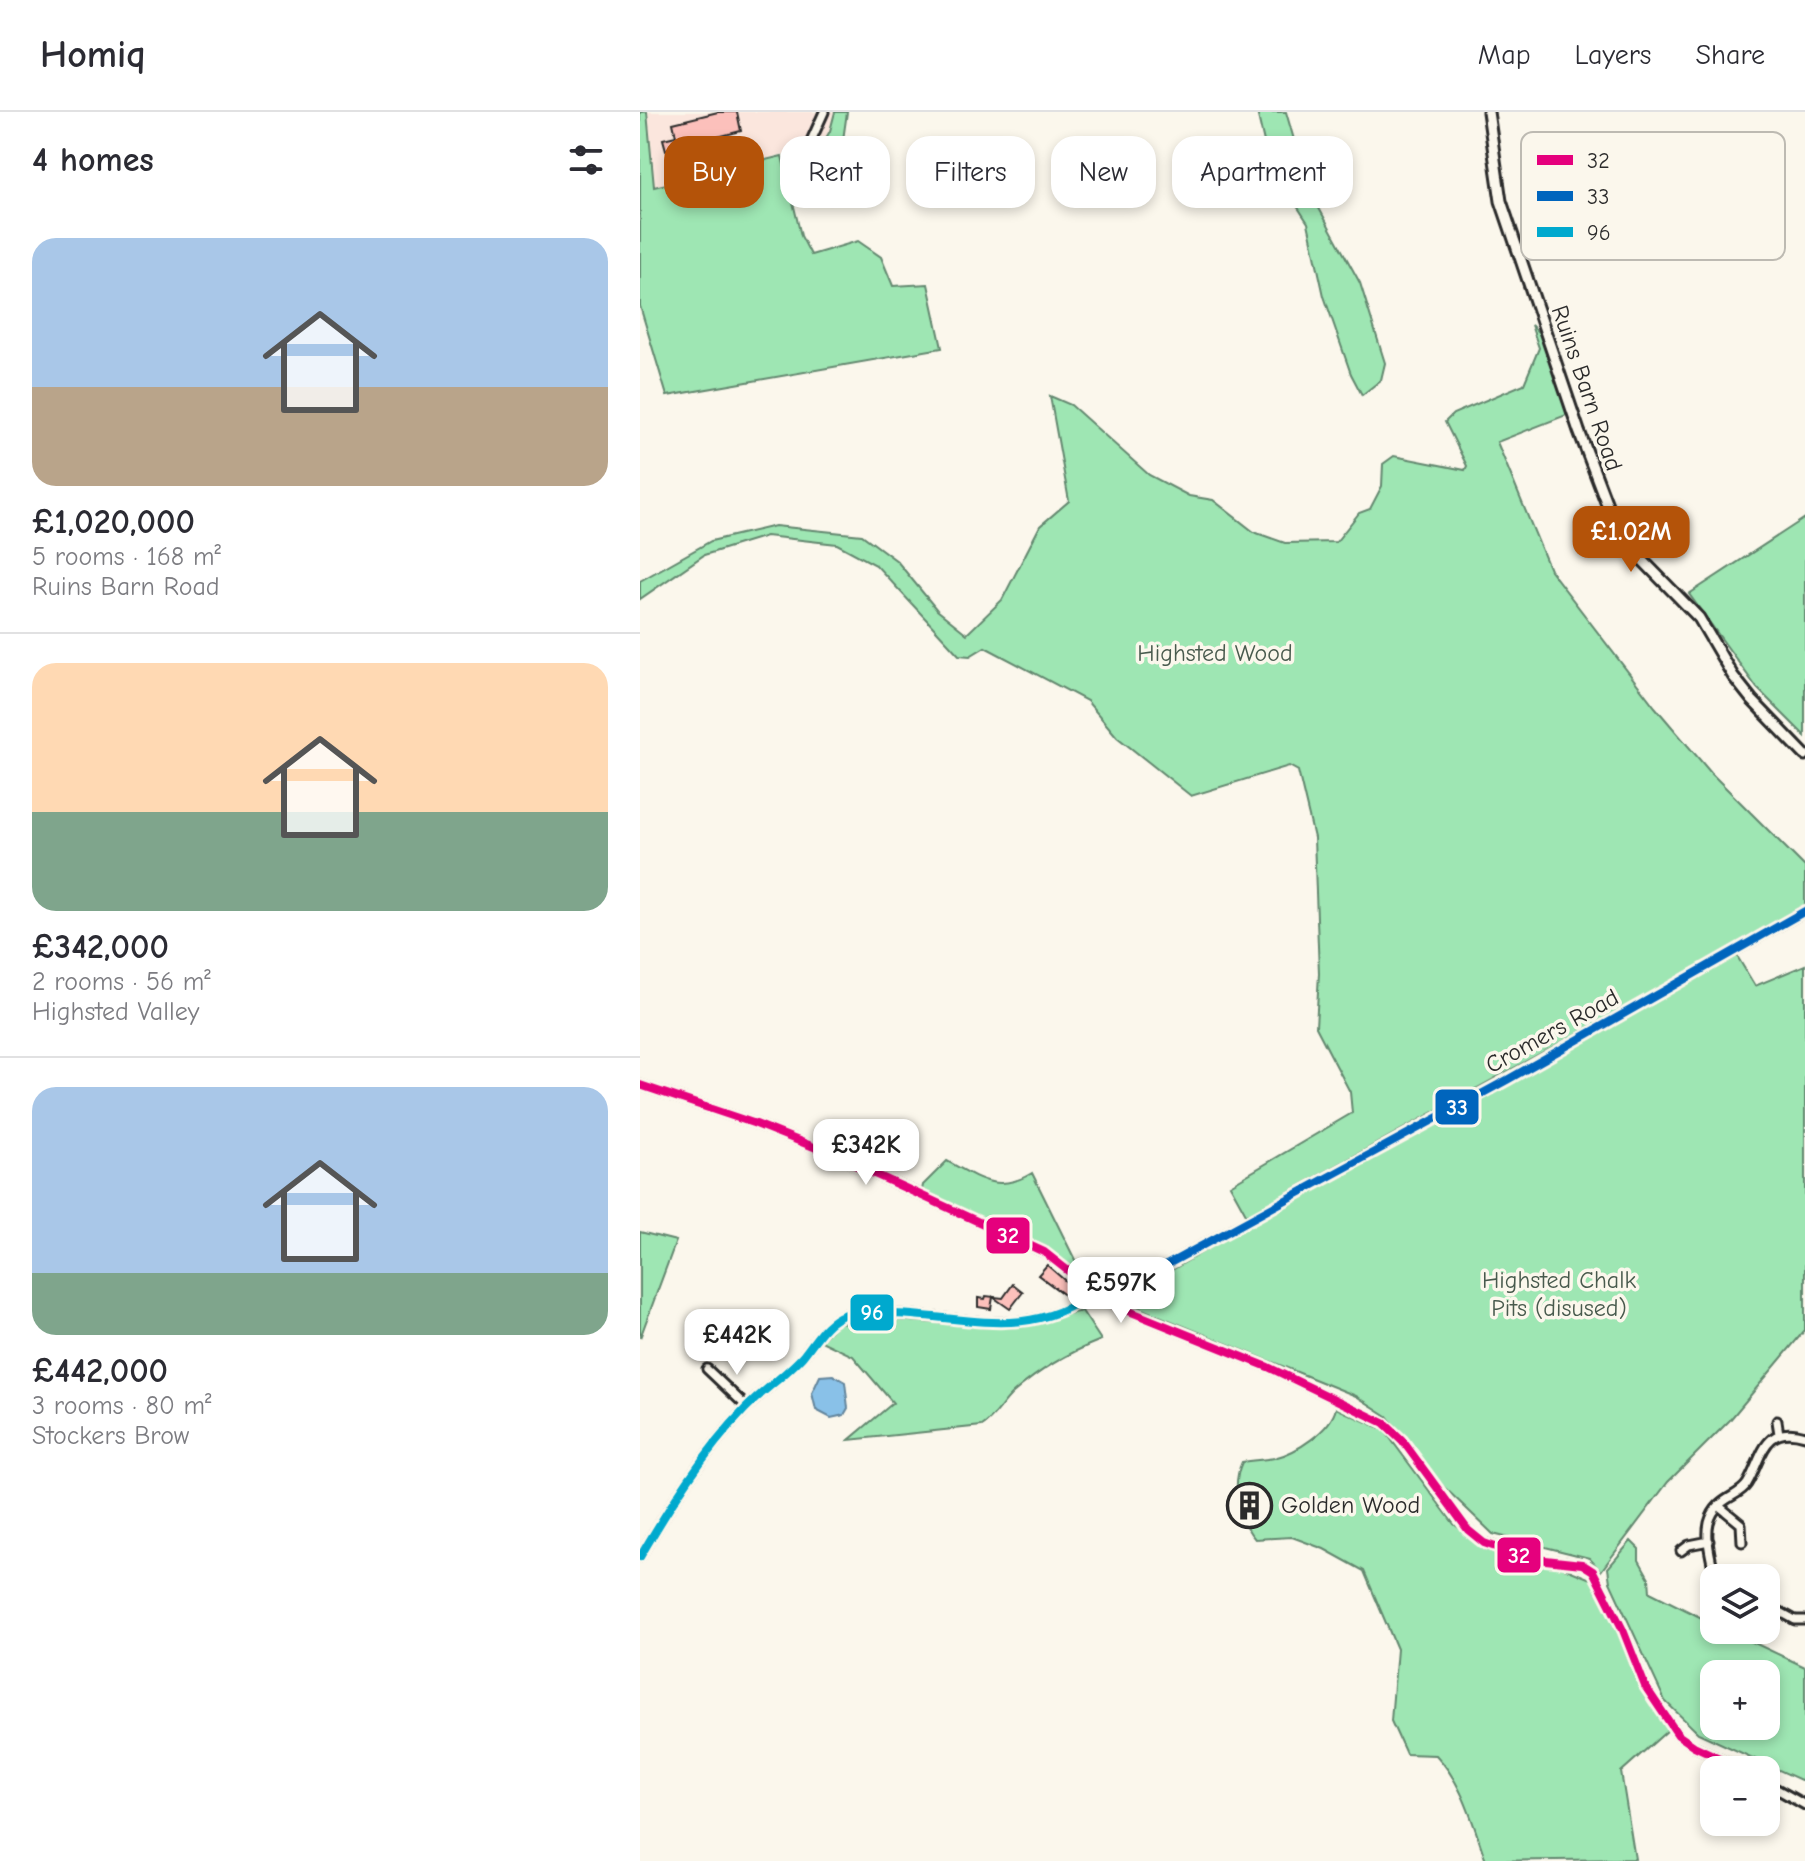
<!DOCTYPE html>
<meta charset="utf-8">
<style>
:root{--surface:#fff;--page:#f7f7f7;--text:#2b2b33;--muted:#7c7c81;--line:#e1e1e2;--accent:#b45309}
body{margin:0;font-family:"Comic Neue",sans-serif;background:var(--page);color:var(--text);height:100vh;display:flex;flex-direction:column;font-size:30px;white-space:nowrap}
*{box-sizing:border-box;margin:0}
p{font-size:26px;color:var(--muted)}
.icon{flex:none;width:44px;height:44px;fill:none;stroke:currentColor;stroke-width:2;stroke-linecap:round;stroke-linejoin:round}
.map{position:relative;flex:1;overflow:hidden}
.sheet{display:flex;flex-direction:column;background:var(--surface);width:640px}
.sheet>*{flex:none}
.hud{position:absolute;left:24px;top:24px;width:760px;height:72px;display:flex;gap:16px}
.controls{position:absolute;left:1060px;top:1452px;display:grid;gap:16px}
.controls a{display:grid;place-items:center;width:80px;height:80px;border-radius:16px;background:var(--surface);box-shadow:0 4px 12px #0003;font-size:40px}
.price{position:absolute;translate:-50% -68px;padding:0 18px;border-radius:16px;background:#fff;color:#222;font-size:26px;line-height:52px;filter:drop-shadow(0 2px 4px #0008)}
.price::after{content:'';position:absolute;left:50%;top:48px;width:24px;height:18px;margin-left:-12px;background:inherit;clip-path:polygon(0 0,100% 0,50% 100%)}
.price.selected{background:var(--accent);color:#fff}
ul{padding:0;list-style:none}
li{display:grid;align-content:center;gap:16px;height:424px;padding:0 32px}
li+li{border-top:2px solid var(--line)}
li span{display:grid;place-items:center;height:248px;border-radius:24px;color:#555}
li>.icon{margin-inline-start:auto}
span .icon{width:144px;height:144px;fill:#fffc;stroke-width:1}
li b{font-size:34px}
h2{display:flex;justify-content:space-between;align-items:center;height:96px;padding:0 32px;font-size:34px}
.pill{padding:0 28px;border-radius:24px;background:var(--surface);box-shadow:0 4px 12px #0003;font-size:28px;line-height:72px}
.pill.selected{background:var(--accent);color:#fff}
header{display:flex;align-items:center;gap:48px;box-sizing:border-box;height:112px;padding:0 40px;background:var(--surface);border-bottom:2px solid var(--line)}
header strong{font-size:38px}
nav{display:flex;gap:44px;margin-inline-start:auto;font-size:28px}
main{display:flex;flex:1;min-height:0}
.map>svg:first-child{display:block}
.built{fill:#fbe6dd}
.green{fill:#9ee6b3;stroke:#64886f;stroke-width:2;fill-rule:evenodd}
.water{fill:#89c1e8;stroke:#63859c;stroke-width:2}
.building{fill:#fcc0bb;stroke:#2b2b2b;stroke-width:2}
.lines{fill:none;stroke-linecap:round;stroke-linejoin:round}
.street-casing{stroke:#2b2b2b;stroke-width:13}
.secondary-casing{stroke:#2b2b2b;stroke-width:15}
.street{stroke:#fbf7ec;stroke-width:7}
.secondary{stroke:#fbf7ec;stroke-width:9}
.bus-1-casing{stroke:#fbf7ec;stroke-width:14}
.bus-2-casing{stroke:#fbf7ec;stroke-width:14}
.bus-3-casing{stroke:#fbf7ec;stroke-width:14}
.bus-1{stroke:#e5007d;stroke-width:8}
.bus-2{stroke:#0065bd;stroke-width:8}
.bus-3{stroke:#00a9ce;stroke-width:8}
.labels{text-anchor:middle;stroke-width:7;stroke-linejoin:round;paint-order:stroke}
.street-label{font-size:24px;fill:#2b2b2b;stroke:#fbf7ec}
.park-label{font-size:24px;fill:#485a4d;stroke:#fbf7ec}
.poi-label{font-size:24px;fill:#2b2b2b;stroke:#fbf7ec;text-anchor:start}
.key{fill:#fbf7ec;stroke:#bdbab2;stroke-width:2}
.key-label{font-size:22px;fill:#2b2b2b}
.line-badge{stroke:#fbf7ec;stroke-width:3}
.badge-label{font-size:22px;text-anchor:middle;font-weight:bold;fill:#fff}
</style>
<header>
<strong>Homiq</strong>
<nav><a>Map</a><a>Layers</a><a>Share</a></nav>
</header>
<main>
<section class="sheet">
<h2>4 homes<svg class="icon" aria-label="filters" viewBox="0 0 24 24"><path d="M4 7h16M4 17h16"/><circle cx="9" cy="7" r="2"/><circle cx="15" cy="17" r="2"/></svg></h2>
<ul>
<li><span style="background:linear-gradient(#a9c7e8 60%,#b9a48a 0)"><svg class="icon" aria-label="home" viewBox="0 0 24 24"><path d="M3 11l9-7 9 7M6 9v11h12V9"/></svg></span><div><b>£1,020,000</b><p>5 rooms · 168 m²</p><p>Ruins Barn Road</p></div></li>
<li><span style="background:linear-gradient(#ffd9b3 60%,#7fa58c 0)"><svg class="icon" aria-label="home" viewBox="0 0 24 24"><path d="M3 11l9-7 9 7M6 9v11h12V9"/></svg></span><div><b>£342,000</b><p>2 rooms · 56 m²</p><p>Highsted Valley</p></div></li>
<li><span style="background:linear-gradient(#a9c7e8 75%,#7fa58c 0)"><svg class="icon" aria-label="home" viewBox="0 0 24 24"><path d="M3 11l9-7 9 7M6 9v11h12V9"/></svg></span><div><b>£442,000</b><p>3 rooms · 80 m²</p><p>Stockers Brow</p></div></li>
</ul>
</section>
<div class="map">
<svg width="1165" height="1749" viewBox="0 0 1165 1749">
<rect width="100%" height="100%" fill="#fbf7ec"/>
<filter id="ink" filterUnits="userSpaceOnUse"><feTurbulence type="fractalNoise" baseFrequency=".0125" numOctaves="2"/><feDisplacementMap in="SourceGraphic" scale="16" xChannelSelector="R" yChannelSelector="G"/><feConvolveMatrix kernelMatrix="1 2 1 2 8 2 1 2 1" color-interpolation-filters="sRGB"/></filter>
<g filter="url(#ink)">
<!-- built -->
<path class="built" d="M7 0H195L190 19 170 54 148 41 13 75Z"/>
<!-- green -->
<path class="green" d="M0 0H7L14 75 142 44 161 124 171 143 218 129 241 145 253 174 288 172 302 236 27 284 0 194Z
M195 0H207L202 35 212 58 209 71 190 92 171 65 170 54 190 19Z
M617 0H646L668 76 720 171 745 251 741 268 722 283 711 262 684 184 668 111 629 51Z
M891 213 903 225 929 302 857 330 910 458 1015 595 1071 661 1165 755V793L1018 877 648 1080 611 1104 606 1102 590 1073 712 1001 710 980 676 915 679 861 674 726 658 659 649 654 551 684 477 625 447 589 345 535 330 544 319 543 236 453 197 432 126 424 64 443 0 487V469L71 429 135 414 222 423 257 449 297 498 327 522 362 488 400 414 429 389 410 284 431 293 509 363 549 384 573 388 614 420 645 431 696 430 719 401 730 397 742 374 743 352 754 344 825 358 827 354 805 310 813 302 884 272 899 236Z
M1165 406V624L1117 576 1049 482Z
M1097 844 1115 874 1165 853V1218L1089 1309 1028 1370 961 1459 949 1446 853 1422 803 1374 747 1304 716 1284 480 1188 613 1111Z
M307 1049C338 1066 358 1082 392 1061L442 1162 405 1138 282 1078 283 1073Z
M0 1120 36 1129 0 1226Z
M442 1199 461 1228C428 1241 399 1258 373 1281 361 1292 356 1305 342 1314L209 1328 253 1291 213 1244 181 1229 198 1211 256 1208 360 1216Z
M696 1296 744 1318 814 1412 845 1437 877 1448 914 1452 958 1470 1002 1576 1028 1618 981 1660 995 1747 846 1749C833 1712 823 1672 796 1643L766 1642 751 1609 757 1537 724 1459 684 1437 652 1425 615 1427C599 1409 591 1373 602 1350 613 1348 624 1348 634 1346 656 1341 691 1318 696 1296Z
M991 1429 999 1437V1448L1009 1466 1010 1480 1074 1512V1518H1087L1165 1555V1670L1058 1621 1025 1589 970 1470 968 1456ZM1074 1562H1126V1614H1074Z"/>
<!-- water -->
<path class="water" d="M193 1263 205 1270 208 1296 204 1303 191 1306 176 1298 172 1281 180 1264Z"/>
<!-- building -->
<path class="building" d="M78 0H97L101 19 26 38 23 27 36 24 33 11Z
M407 1153 438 1180 434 1184 430 1187 398 1163Z
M373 1172 383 1180 370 1197 353 1185 351 1197 338 1195V1186L345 1187 346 1184 363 1186Z"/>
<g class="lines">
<defs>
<path id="street" d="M162 70 170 31 184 0
M0 973 116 1012 189 1041 404 1140 469 1191 628 1255 744 1311 762 1328 828 1418 844 1431 887 1446 942 1452 953 1459 983 1518 1005 1574 1038 1623 1054 1634 1105 1658
M469 1191 506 1164 867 968 1165 799
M67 1257 107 1295
M1137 1309 1139 1322
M1079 1394 1101 1412 1102 1430
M1041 1439 1049 1433 1069 1429
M0 1445C31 1392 62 1342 105 1297 123 1278 146 1263 163 1244 176 1228 185 1209 206 1202 219 1198 234 1201 248 1202 321 1202 388 1231 453 1180
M1075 1466C1072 1449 1065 1428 1069 1411 1076 1385 1098 1386 1107 1372 1123 1345 1123 1311 1165 1324
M1126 1492 1155 1508H1165
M1126 1671 1165 1693"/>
<path id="secondary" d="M848 0 861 89 939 319 979 424 1059 506 1093 564 1112 588 1165 643"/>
</defs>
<!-- street casing -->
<use href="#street" class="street-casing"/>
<!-- secondary casing -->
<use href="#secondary" class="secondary-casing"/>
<!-- street -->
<use href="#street" class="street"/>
<!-- secondary -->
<use href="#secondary" class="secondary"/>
<defs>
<path id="bus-1" d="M0 973 116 1012 189 1041 404 1140 469 1191 628 1255 744 1311 762 1328 828 1418 844 1431 887 1446 942 1452 953 1459 983 1518 1005 1574 1038 1623 1054 1634 1105 1658"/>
<path id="bus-2" d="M469 1191 506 1164 867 968 1165 799"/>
<path id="bus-3" d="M0 1445C31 1392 62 1342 105 1297 123 1278 146 1263 163 1244 176 1228 185 1209 206 1202 219 1198 234 1201 248 1202 321 1202 388 1231 453 1180"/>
</defs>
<!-- bus-1 casing -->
<use href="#bus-1" class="bus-1-casing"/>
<!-- bus-2 casing -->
<use href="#bus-2" class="bus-2-casing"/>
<!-- bus-3 casing -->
<use href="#bus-3" class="bus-3-casing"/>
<!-- bus-1 -->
<use href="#bus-1" class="bus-1"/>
<!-- bus-2 -->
<use href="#bus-2" class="bus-2"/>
<!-- bus-3 -->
<use href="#bus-3" class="bus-3"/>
</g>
</g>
<!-- icons -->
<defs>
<symbol id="building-ring" viewBox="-11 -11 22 22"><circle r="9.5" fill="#fbf7ec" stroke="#2b2b2b" stroke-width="1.5"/><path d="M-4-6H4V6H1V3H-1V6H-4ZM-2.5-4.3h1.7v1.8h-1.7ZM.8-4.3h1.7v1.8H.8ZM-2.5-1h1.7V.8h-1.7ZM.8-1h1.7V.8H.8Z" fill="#2b2b2b"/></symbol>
</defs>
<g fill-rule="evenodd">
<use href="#building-ring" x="584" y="1368" width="51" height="51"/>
</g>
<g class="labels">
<!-- street labels -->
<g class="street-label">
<text transform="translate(947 276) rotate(71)" y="8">Ruins Barn Road</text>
<text transform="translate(912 919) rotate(-29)" y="8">Cromers Road</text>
</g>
<!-- park labels -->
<g class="park-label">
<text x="575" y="549">Highsted Wood</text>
<text x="919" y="1176">Highsted Chalk<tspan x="919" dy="28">Pits (disused)</tspan></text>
</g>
<!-- poi labels -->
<g class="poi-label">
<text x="641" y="1401">Golden Wood</text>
</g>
</g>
<!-- legend -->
<rect x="881" y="20" width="264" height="128" rx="12" class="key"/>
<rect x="897" y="43" width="36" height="10" fill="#e5007d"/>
<rect x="897" y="79" width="36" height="10" fill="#0065bd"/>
<rect x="897" y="115" width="36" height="10" fill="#00a9ce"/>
<g class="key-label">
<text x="947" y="56">32</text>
<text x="947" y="92">33</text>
<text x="947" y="128">96</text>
</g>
<g class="line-badge">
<rect x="794" y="976" width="46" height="38" rx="8" fill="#0065bd"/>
<rect x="345" y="1104" width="46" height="39" rx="8" fill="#e5007d"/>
<rect x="209" y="1181" width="46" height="39" rx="8" fill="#00a9ce"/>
<rect x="856" y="1424" width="46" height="38" rx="8" fill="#e5007d"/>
</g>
<g class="badge-label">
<text x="817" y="1003">33</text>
<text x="368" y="1131">32</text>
<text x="232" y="1208">96</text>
<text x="879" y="1451">32</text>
</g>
</svg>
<div class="controls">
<a><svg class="icon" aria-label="layers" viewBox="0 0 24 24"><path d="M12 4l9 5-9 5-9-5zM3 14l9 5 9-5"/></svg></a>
<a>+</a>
<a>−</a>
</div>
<b class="price selected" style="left:991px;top:462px">£1.02M</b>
<b class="price" style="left:226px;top:1075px">£342K</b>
<b class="price" style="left:481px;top:1213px">£597K</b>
<b class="price" style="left:97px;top:1265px">£442K</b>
<div class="hud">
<a class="pill selected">Buy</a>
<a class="pill">Rent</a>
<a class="pill">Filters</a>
<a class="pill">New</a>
<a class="pill">Apartment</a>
</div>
</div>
</main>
